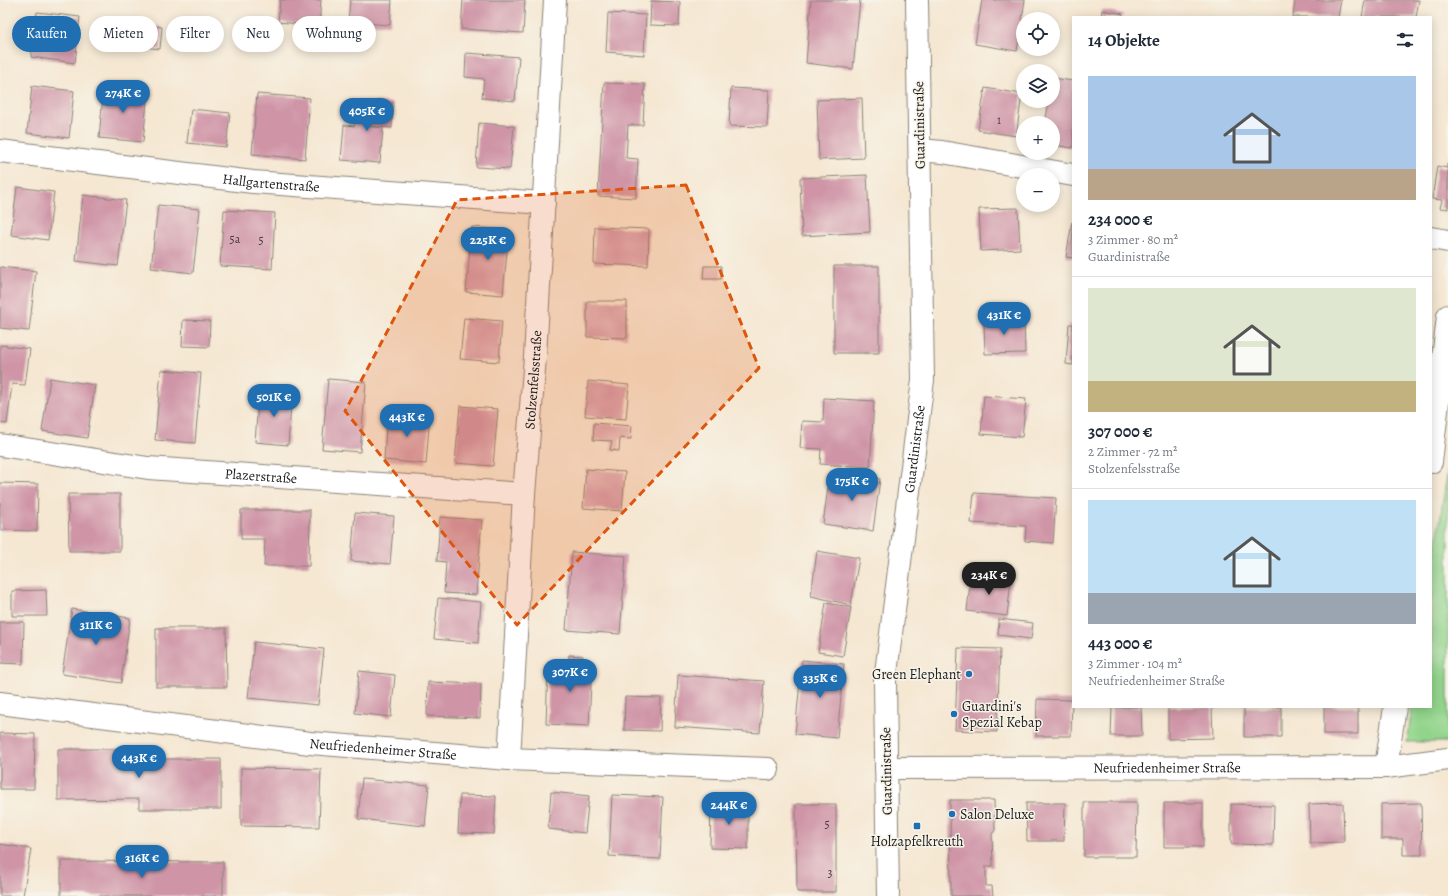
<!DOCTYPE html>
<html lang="de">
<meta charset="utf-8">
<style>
:root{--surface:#fff;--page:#f6f6f7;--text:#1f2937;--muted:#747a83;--line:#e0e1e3;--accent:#1f6fb2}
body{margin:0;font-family:Alegreya,serif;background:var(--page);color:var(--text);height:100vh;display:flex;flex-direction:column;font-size:15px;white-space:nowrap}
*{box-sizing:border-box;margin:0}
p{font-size:13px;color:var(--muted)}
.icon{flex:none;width:22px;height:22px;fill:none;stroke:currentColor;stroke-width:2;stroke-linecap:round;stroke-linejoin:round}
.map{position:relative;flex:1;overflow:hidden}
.panel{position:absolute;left:1072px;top:16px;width:360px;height:692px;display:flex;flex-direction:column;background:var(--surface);border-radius:0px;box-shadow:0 2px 10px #0003}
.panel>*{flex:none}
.guide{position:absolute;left:12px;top:16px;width:380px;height:36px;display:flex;gap:8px}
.controls{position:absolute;left:1016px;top:12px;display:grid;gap:8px}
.controls a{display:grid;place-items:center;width:44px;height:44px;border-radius:50%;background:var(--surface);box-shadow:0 2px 10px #0003;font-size:20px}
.price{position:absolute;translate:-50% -34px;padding:0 9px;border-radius:14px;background:var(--accent);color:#fff;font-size:13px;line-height:26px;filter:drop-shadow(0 1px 2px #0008)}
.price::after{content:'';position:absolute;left:50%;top:24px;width:12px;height:9px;margin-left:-6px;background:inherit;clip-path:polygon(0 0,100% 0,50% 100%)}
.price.on{background:#222;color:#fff}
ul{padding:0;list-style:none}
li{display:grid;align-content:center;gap:8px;height:212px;padding:0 16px}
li+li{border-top:1px solid var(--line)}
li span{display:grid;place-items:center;height:124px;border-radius:0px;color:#555}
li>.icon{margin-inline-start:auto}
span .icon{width:72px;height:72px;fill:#fffc;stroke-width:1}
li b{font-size:17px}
h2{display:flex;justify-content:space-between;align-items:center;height:48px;padding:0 16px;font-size:17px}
.pill{padding:0 14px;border-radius:18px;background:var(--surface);box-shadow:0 2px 10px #0003;font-size:14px;line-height:36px}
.pill.on{background:var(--accent);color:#fff}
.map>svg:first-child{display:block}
.green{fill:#92d48c;stroke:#577854}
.building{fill:#cf95a7}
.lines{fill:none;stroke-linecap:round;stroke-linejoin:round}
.street-casing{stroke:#888277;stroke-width:24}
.street{stroke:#fff;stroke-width:22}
.marked{fill:#de560d;fill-opacity:0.2;stroke:#de560d;stroke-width:3;stroke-dasharray:8 5;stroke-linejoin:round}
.poi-dot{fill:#1f6fb2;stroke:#f7f3e8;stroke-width:1.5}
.labels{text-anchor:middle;stroke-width:3;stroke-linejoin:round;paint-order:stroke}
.number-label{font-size:12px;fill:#493a3f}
.street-label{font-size:14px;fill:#1c1c1c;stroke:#f7f3e8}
.poi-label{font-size:14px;fill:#1c1c1c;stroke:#f7f3e8;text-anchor:start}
</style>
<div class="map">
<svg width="1448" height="896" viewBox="0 0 1448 896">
<rect width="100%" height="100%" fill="#f7f3e8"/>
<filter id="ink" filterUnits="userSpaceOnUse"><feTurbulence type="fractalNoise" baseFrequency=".025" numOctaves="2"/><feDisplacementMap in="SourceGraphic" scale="8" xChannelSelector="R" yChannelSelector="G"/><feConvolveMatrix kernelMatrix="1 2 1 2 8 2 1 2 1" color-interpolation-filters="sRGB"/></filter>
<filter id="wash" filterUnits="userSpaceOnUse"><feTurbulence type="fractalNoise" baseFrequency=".012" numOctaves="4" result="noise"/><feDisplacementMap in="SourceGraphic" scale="16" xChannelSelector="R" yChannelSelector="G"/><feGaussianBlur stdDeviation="0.9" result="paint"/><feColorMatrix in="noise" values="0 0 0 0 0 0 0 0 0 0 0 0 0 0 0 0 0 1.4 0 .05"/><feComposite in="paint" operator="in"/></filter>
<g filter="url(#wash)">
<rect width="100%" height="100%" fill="#f5e7d2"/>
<!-- green -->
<path class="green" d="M1448 467V742H1407L1412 707H1431V580Z"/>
<g id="blocks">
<!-- building -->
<path class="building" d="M280 0H321L319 26 278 22Z
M350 0H392L390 25 348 22Z
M463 0H525L523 33 461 29Z
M811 0H860L853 69 806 63Z
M982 0H1025L1017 51 975 44Z
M1295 0H1341L1338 17H1293Z
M1365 0H1419L1416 17H1362Z
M651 1 680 2 679 26 650 25Z
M1102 10 1123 14 1122 17H1101Z
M37 12 80 17 75 63 31 57Z
M608 13 646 15 644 55 606 52Z
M138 24 162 27 160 49 135 46Z
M466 53 519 57 515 101 482 98 484 79 465 77Z
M1053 78 1073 81V148L1053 145V123H1045L1049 101H1053Z
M604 83 645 84 643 125H628L626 158 638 159 636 198 598 196Z
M32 86 74 91 69 138 27 133Z
M104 86 148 91 143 142 99 138Z
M731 88 769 90 767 127 729 126Z
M985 88 1022 94 1016 136 978 130Z
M257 94 310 98 305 159 252 154Z
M862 98 864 158 819 160 817 100Z
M356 101 393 103 392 128 365 126 383 128 380 163 341 160 344 125 355 126Z
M191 109 230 113 226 147 187 143Z
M479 123 514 126 510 169 476 167Z
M1447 164H1448V209L1440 208 1442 200 1432 199 1437 166 1447 168Z
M867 175 870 232 802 236 800 178Z
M17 187 54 192 48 240 11 235Z
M83 195 126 200 118 266 76 261Z
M158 205 200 209 193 273 151 268Z
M1018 208 1020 249 981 251 979 209Z
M224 210 275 213 272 269 220 266Z
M1072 222H1073V258L1066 257Z
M472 227 509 230 503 295 466 292Z
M595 227 649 229 648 266 594 264Z
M704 266H721V279H703Z
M834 266H879V353H834Z
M0 267 36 271 29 331 0 328Z
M587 301H627V338L587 337Z
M464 318 502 321 499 362 460 359Z
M1024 319 1025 353 985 354 984 320Z
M183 320 210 321 209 347 182 346Z
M1069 324H1073V365L1066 364Z
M0 345 30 349 25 385 12 384 7 424 0 423Z
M161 370 201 373 195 443 155 440Z
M50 378 95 385 87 438 42 431Z
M328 379 366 382 360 452 322 449Z
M588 381 629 385 626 419 585 416Z
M259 390 292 393 288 445 255 442Z
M984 396 1026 399 1022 437 981 434Z
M824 398 874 401 870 467 820 464 821 449 800 448 802 421 823 422Z
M460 406 498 409 493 466 455 463Z
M387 412 430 415 426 464 384 460Z
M594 423 632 426 631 439 620 438 619 451 610 450 612 441 593 440Z
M586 469 625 472 622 511 583 508Z
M830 472 880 479 873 531 823 524Z
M0 483 38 484 37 531 0 530Z
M974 493 1056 498 1053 543 1025 541 1026 526 971 523Z
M68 494H120V551H69Z
M241 510H310L309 566H264L265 539H241Z
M355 513 394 516 390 564 351 561Z
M440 517 482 520 476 595 444 593 446 562 437 561Z
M817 551 859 558 851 605 811 596Z
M572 552 626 556 620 634 566 630Z
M971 575 1011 580 1007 616 967 611Z
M46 590 47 616H12V591Z
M438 598 481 602 478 643 434 639Z
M826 603 851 607 843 656 818 652Z
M72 609 130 618 121 683 62 674Z
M999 619 1033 623 1031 639 998 635Z
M0 622H24L23 664 0 663Z
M156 628H226L227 687H156Z
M254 642 324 649 318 705 248 698Z
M958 648 1000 649 997 732 955 730Z
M569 655 583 656V663H592L589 726 546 724 548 667 568 668Z
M802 660 844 664 837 738 795 734Z
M359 671 395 675 391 717 355 713Z
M678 675 764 681 760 733 675 727Z
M428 682 481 684 480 718 427 716Z
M625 697 661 698 660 731 624 730Z
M1037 699 1072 700 1071 736H1036Z
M1112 707H1141L1142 736H1111Z
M1168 707H1212L1213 738 1168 739Z
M1244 707H1281V737H1244Z
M1324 707H1358V734H1324Z
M0 733 35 734 34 789H0Z
M58 749H142V759H221V809H139V799L58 800Z
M241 768 321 769 319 827 241 826Z
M362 779 429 785 425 826 358 819Z
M551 792 589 796 585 833 548 829Z
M460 795 496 796 494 834 458 833Z
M612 795 663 797 660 859 609 856Z
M950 800H994L995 830 992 834 993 866H986V886H992L993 896H951Z
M711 802 748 803V849L710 848Z
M1084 802H1137L1136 857H1084Z
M1026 803H1065L1064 841H1027Z
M1164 803H1203V847H1164Z
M1343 803 1344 842 1310 843 1309 804Z
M1421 803 1422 855H1403V839H1381V804Z
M796 804H836V892H797Z
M1231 804 1274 805 1273 845 1231 844Z
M0 844 31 849 23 896H0Z
M61 861 223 862V896H61Z"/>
</g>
</g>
<g filter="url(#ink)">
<use href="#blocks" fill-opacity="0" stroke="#888277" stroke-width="1"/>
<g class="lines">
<defs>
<g id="street">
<path d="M920 150 942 152 1073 175"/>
<path id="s1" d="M0 151 253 182 544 203"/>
<path d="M1431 238 1448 241"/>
<path id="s2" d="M0 445 148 468 524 494"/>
<path d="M1431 462 1448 316"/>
<path id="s3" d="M0 703 310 743 509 759 768 769"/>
<path id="s4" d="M509 759 524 494 535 357 555 0"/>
<path d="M1386 767 1395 707"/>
<path id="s5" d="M886 768 1386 767 1448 759"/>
<path id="s6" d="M888 896 885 681 923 380 917 0"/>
</g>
</defs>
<!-- street casing -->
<use href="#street" class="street-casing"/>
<!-- street -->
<use href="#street" class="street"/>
</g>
</g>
<!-- marked area -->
<path class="marked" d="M686 185 759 368 517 625 345 411 457 200Z"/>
<!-- markers -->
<g class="poi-dot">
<circle cx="969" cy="674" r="4"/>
<circle cx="954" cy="714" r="4"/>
<circle cx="952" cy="814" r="4"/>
<rect x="913" y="822" width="8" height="8" rx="2"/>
</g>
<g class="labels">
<!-- number labels -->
<g class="number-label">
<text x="999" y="124">1</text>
<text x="235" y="243">5a</text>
<text x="261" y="244">5</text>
<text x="827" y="828">5</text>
<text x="830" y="877">3</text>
</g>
<!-- street labels -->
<g class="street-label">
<text transform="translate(919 125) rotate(-91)" y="5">Guardinistraße</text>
<text dy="5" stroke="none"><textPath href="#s1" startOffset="273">Hallgartenstraße</textPath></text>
<text dy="5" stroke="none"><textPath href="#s4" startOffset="380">Stolzenfelsstraße</textPath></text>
<text dy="5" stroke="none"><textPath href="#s6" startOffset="449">Guardinistraße</textPath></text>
<text dy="5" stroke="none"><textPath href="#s2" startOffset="263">Plazerstraße</textPath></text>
<text dy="5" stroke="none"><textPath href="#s3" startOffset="386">Neufriedenheimer Straße</textPath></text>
<text dy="5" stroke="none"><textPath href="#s5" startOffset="281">Neufriedenheimer Straße</textPath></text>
<text transform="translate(886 771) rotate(-91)" y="5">Guardinistraße</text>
</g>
<!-- poi labels -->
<g class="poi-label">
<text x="961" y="679" text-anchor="end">Green Elephant</text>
<text x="962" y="711">Guardini's<tspan x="962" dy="16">Spezial Kebap</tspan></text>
<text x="960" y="819">Salon Deluxe</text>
<text x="917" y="846" text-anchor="middle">Holzapfelkreuth</text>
</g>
</g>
</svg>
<div class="controls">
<a><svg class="icon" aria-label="locate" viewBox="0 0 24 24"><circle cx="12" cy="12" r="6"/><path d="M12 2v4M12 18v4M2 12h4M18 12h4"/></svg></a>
<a><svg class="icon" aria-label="layers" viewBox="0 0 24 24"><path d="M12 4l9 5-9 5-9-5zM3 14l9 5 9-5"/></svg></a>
<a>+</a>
<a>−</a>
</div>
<b class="price" style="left:123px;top:114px">274K €</b>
<b class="price" style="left:367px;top:132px">405K €</b>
<b class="price" style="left:488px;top:261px">225K €</b>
<b class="price" style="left:1004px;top:336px">431K €</b>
<b class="price" style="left:274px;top:418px">501K €</b>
<b class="price" style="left:407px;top:438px">443K €</b>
<b class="price" style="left:852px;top:502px">175K €</b>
<b class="price on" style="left:989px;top:596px">234K €</b>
<b class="price" style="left:96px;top:646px">311K €</b>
<b class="price" style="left:570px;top:693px">307K €</b>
<b class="price" style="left:820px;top:699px">335K €</b>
<b class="price" style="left:139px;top:779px">443K €</b>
<b class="price" style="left:729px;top:826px">244K €</b>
<b class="price" style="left:142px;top:879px">316K €</b>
<div class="guide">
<a class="pill on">Kaufen</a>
<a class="pill">Mieten</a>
<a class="pill">Filter</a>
<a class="pill">Neu</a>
<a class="pill">Wohnung</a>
</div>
<section class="panel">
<h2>14 Objekte<svg class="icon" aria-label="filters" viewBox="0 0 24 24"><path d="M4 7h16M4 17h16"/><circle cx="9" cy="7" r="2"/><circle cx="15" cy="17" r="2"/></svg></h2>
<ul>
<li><span style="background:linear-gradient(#a9c7e8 75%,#b9a48a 0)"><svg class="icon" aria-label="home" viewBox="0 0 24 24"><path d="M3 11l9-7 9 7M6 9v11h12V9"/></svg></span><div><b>234 000 €</b><p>3 Zimmer · 80 m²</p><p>Guardinistraße</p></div></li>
<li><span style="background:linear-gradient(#dfe7d0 75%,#c2b280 0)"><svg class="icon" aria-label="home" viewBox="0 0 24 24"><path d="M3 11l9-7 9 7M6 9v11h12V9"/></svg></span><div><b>307 000 €</b><p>2 Zimmer · 72 m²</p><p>Stolzenfelsstraße</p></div></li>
<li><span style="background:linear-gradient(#bfe0f5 75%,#9aa5b1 0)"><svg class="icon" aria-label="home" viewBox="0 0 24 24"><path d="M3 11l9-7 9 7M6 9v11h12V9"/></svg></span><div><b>443 000 €</b><p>3 Zimmer · 104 m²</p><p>Neufriedenheimer Straße</p></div></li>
</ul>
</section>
</div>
